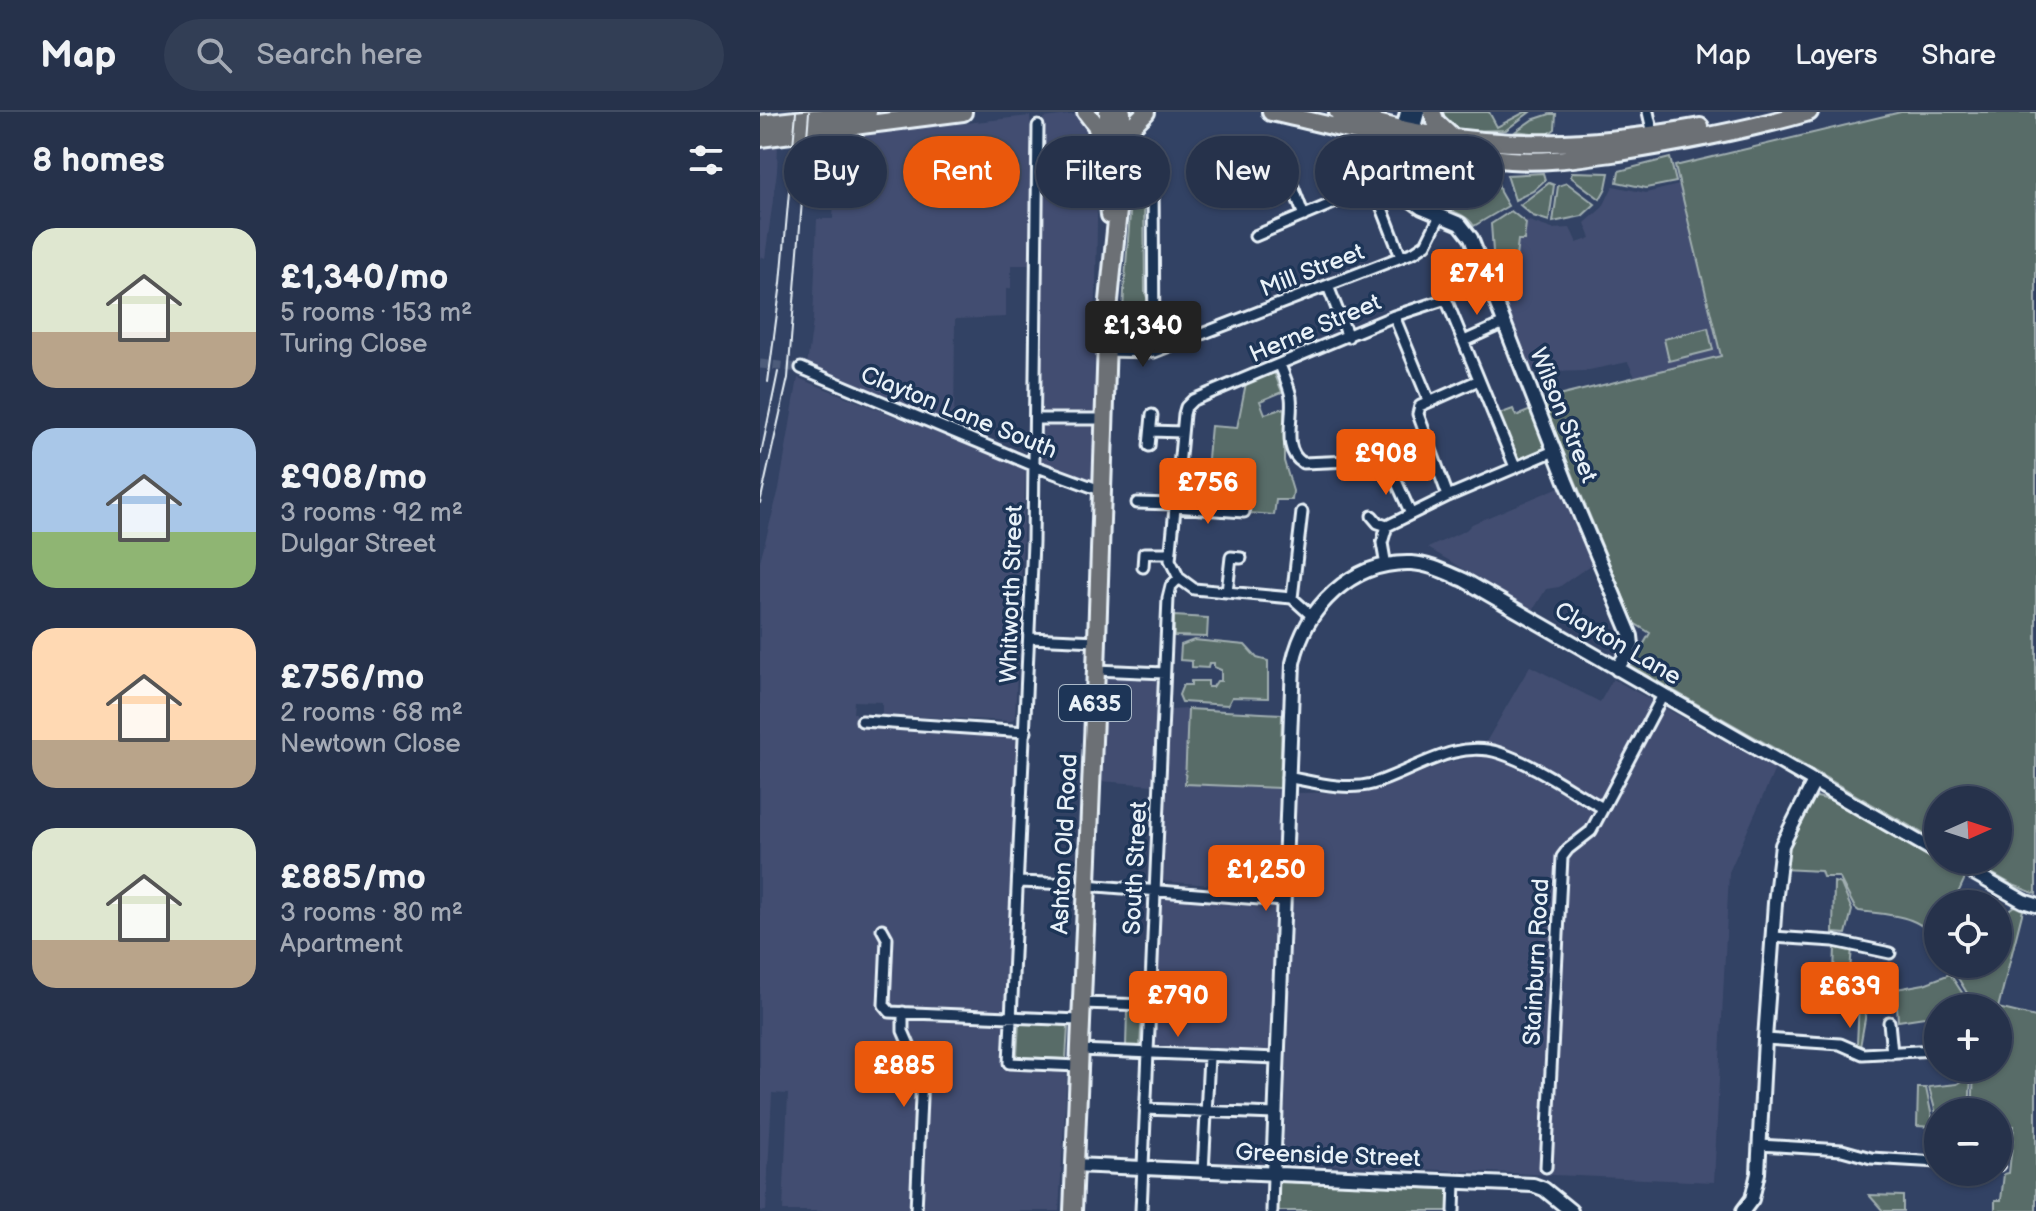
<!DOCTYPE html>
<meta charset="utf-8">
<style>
:root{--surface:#26324b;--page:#323e55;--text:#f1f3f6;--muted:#a4aab5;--line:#424d63;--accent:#ea580c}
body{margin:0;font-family:"Balsamiq Sans",sans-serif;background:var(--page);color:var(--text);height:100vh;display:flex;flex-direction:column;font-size:30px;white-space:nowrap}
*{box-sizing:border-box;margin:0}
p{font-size:26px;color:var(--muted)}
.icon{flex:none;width:44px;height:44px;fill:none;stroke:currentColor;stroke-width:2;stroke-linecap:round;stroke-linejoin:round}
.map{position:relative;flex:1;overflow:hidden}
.panel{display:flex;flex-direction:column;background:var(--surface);width:760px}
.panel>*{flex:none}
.guide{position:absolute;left:24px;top:24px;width:760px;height:72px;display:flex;gap:16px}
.needle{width:52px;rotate:87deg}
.controls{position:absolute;left:1164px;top:674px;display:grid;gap:16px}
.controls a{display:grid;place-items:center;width:88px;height:88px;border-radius:50%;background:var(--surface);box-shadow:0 2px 6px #0004,0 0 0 2px var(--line);font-size:40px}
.price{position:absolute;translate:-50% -68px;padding:0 18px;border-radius:8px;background:var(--accent);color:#fff;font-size:26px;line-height:52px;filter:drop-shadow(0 2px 4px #0008)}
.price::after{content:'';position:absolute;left:50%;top:48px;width:24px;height:18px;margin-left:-12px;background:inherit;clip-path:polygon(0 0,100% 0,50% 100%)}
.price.active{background:#222;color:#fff}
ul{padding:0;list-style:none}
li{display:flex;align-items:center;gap:24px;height:200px;padding:0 32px}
li span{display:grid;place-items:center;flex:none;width:224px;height:160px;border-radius:24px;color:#555}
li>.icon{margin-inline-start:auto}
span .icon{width:96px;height:96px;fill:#fffc;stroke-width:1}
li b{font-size:34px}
h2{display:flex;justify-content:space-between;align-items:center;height:96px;padding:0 32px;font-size:34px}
.pill{padding:0 28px;border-radius:36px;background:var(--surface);box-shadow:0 2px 6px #0004,0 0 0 2px var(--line);font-size:28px;line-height:72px}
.pill.active{background:var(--accent);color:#fff}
header{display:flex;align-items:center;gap:48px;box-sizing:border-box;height:112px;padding:0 40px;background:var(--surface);border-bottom:2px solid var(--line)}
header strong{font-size:38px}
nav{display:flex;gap:44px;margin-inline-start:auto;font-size:28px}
.search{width:560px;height:72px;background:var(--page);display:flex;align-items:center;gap:20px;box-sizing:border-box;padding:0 28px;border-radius:44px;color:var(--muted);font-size:30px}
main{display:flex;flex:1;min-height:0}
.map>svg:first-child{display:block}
.built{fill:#434e71}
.green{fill:#586c67;stroke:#a0aeb0;stroke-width:2}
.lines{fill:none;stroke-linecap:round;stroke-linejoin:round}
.street-tunnel{stroke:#4d5c7a;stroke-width:9;stroke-dasharray:9 4.5;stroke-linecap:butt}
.street-casing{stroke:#e8f1f8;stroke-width:15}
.secondary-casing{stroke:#e8f1f8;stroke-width:18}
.highway-casing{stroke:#e8f1f8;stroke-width:22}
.street{stroke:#1d3557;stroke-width:9}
.secondary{stroke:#1d3557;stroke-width:12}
.highway{stroke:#6c6f75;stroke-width:16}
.rail{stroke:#e8f1f8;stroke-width:2}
.labels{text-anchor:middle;stroke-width:7;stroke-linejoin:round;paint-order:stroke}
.shield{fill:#1d3557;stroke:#abb9c8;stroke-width:2}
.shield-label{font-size:22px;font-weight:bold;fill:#e8f1f8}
.street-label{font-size:24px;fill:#e8f1f8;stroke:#1d3557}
</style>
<header>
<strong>Map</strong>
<div class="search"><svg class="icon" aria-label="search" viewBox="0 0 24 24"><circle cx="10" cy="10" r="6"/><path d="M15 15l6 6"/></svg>Search here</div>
<nav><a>Map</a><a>Layers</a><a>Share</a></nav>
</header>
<main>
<section class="panel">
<h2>8 homes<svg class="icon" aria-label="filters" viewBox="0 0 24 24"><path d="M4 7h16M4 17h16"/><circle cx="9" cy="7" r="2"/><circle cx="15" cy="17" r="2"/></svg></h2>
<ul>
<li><span style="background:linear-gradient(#dfe7d0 65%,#b9a48a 0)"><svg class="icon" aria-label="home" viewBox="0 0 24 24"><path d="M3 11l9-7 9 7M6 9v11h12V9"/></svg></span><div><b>£1,340/mo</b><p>5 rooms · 153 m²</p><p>Turing Close</p></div></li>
<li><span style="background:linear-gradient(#a9c7e8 65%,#8fb573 0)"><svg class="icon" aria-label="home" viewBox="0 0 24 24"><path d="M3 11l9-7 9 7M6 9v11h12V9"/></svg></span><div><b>£908/mo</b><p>3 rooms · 92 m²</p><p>Dulgar Street</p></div></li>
<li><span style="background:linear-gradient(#ffd9b3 70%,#b9a48a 0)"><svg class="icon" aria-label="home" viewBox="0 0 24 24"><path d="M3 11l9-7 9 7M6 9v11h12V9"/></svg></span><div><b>£756/mo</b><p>2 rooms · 68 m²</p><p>Newtown Close</p></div></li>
<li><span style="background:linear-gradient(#dfe7d0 70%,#b9a48a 0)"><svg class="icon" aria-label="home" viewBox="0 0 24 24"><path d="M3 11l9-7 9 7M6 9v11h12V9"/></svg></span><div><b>£885/mo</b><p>3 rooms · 80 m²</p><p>Apartment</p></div></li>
</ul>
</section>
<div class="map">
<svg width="1276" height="1099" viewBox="0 0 1276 1099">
<rect width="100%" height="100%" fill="#324264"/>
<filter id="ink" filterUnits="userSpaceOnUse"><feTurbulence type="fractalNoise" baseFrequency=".0125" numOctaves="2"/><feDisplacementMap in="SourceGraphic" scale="16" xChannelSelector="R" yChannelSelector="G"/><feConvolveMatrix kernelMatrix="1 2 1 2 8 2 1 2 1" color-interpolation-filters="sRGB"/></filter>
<g filter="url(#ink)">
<!-- built -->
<path class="built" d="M0 0H19L17 59 5 146 1 144 0 147Z
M317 2 329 10 338 44 333 369 282 350 284 6Z
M270 4 273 52 272 153H251V176L246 177V205L195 207 194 313 47 254 53 209 57 107H73L77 28 144 18Z
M919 73 961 244 875 265 868 250 824 259 786 260 769 256 741 183 740 153 756 145 758 127H764L766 108 792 117 810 116 817 131 831 126 825 111 843 95 853 74 886 81Z
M38 266 266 356 255 605 251 609 122 603V590L94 589 93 601H96L97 616 256 623 246 900 241 957 307 959 299 1099H23L28 982 12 981 6 1099H0V449L19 377Z
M802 374 833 451 799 475 786 477 773 498 668 436 706 418 712 412Z
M770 554 840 590 853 567 1015 657 969 760 954 1070 523 1051 536 681 606 680 690 650 718 644Z
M346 563 397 566 393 673 340 669Z
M428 597 522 602 516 778 401 769 410 598Z
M398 781 521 790 514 945 389 941Z"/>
<!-- green -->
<path class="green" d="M680 0H729L737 15 765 0H770L746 18 701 19 691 14Z
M1141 0H1276V782L1253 773 1209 748H1238V688H1178V730L871 554 890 521 874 511 782 288 961 244 915 54Z
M790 2H796L795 17 787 23 756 19 772 8Z
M910 46 916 70 886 76 857 70 859 59Z
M665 47 736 61 740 80 748 94 714 114C699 89 632 96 658 49Z
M381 60 387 63 388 67 384 74 385 180C391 193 392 219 384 231L370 234 365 231 362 224 364 179 371 89 376 61Z
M812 60 849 61 846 76 840 87 811 65Z
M783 61 785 68 773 79 755 88 747 63Z
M789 71 794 73 789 109 773 104 760 93Z
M807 71 835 92 822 104 793 110 798 74Z
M751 99 766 111 764 128H758L756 145 740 153 741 183 735 167 731 112Z
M948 216 953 238 909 249 904 227Z
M514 260 522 280 500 289 505 302 524 296V349L533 379 532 388H516L514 403 489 401 488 373 486 393 425 390 427 372H471L446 368 451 314 477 316 486 271Z
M753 297 756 304 771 298 787 337 758 349 739 302Z
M414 504 448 506 447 525 414 524Z
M434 528 485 533 497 546 508 549V586L472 585 468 593 422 590 419 583 423 573H431V569H448V575H453L457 569H461V558L454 555V551H449L448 556 432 555V549L420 548 421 533Z
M428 597 522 602 520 676 425 672Z
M1057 685 1070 688 1205 766 1193 792H1178V834C1165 802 1129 803 1099 799L1095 796 1079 765H1063L1061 759 1022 757 1025 740 1052 687Z
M1074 770 1081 772 1092 798 1086 822 1073 821Z
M1254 794 1263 798 1238 896H1216L1192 856V854L1238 852V806Z
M1075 835 1092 836 1089 869 1106 886 1105 907 1100 935 1097 932 1099 889 1073 886Z
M1190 862 1212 896H1178V903L1138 909 1136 877 1164 872Z
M1238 896 1276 905V1099H1235V1088H1241L1244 1062 1249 1061 1254 1014 1238 1013V1000H1212L1214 961 1217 956H1238Z
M367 898 382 899 380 936 366 935Z
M259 911 308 914 306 947 257 945Z
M1211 964 1209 1000H1178V1009L1169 975 1197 972Z
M1158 976H1166L1174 1015 1157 1014Z
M518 1068 688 1075V1099H517Z
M1109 1083 1143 1084V1099H1123Z"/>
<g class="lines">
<!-- street-tunnel -->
<path class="street-tunnel" d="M0 252 41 256"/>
<defs>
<path id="street" d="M888 0 893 22
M278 14 273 431 249 951 318 954
M600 39 641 145
M380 54 389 55 393 63 394 240
M476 63 526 69 533 75 544 104
M495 124 614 74
M568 174 588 225
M634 204 669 289
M704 229 744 211
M421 230 654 140 666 132 680 104
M347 239 394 240 412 233
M520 253C524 263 529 274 531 285 534 307 521 338 543 351L615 348 628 351 651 402
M41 256 275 354 343 379
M276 307H345
M391 319 422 320
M389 334 392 303
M688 384 658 302 660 294 719 268
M377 391 415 392
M415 395 484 400
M612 404 618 411 627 414
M626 454 622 431 627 414 688 384 794 339
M383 455 384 441H410
M467 480 471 445 481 446
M532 486 542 400
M552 504 532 486 434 477 419 466 410 448 424 302 426 295 433 288 634 204 686 187 755 355
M270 526 337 529
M336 558 404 561
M102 609 266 620
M527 665C554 670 585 679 612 672 653 660 695 626 740 641 776 653 810 678 843 696
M258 770 313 772
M325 773 524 789
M122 817 127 826 124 893 130 900 320 908
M1013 825 1074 829 1130 841
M320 891 389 893
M143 900V919L162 963 156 1099
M1129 910 1132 941
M1005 927 1080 932 1103 942 1175 938
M319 938 517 946
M385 997 515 1002
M999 1033 1082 1038 1111 1046 1178 1050
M1238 1053H1239
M786 1055 802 745 808 737 831 719 903 583
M443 1060 449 945
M381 1099 408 486 411 474 419 466
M512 1099 513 1063
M694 1099 695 1070"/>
<path id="secondary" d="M603 24 622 41 641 81 662 96 700 112 711 126 806 369 871 524 872 533 857 557
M637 67 635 53 647 0
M652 86C639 59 651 28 658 0
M1191 748 1263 789 1276 793
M314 1053 773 1073 784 1077 811 1099
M513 1063 533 551C545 496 591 449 651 451 670 452 687 461 704 468L1178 741
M983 1099 992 1087 998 1061 1005 927 1015 791 1022 733 1054 670"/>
<path id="highway" d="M326 0 336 13 342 34
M348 0V82L350 103
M511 0C590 17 669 41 750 48 786 51 822 45 859 40 923 30 987 18 1049 0
M578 0C607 8 637 18 667 22 763 38 845 32 940 15
M672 0 676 10 693 26
M0 12 108 0
M0 26 203 0
M363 31 372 14 386 0
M313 1099 336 558 348 199 361 68 362 0"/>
</defs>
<!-- street casing -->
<use href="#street" class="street-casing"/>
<!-- secondary casing -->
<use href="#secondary" class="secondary-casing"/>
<!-- highway casing -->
<use href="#highway" class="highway-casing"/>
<!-- street -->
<use href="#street" class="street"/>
<!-- secondary -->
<use href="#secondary" class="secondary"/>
<!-- highway -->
<use href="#highway" class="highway"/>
<!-- rail -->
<path class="rail" d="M8 270 21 171 36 0
M1 342 18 260
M0 391 28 266 49 0"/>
</g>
</g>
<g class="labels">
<!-- shield labels -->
<rect class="shield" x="299" y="573" width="72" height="36" rx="6"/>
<g class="shield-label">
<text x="335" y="599">A635</text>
</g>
<!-- street labels -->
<g class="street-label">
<text transform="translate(552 158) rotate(-21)" y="8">Mill Street</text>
<text transform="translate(555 216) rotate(-23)" y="8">Herne Street</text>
<text transform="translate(199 300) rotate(22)" y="8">Clayton Lane South</text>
<text transform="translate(804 303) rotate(68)" y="8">Wilson Street</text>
<text transform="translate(251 482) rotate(-88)" y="8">Whitworth Street</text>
<text transform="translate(858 531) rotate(30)" y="8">Clayton Lane</text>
<text transform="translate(304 732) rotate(-87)" y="8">Ashton Old Road</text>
<text transform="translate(375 756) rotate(-87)" y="8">South Street</text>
<text transform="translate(776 850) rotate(-87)" y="8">Stainburn Road</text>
<text transform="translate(568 1043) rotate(2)" y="8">Greenside Street</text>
</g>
</g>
</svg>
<div class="controls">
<a><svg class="needle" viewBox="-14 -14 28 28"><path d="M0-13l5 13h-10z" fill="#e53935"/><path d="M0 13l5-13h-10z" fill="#a4aab5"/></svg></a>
<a><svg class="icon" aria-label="locate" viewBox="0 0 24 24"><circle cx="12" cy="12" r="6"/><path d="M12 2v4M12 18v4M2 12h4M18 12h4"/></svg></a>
<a>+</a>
<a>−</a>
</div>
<b class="price" style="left:717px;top:205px">£741</b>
<b class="price active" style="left:383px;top:257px">£1,340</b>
<b class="price" style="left:626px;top:385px">£908</b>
<b class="price" style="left:448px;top:414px">£756</b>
<b class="price" style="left:506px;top:801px">£1,250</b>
<b class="price" style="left:1090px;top:918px">£639</b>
<b class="price" style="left:418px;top:927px">£790</b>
<b class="price" style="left:144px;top:997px">£885</b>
<div class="guide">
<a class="pill">Buy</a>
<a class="pill active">Rent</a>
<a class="pill">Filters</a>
<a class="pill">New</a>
<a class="pill">Apartment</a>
</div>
</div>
</main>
